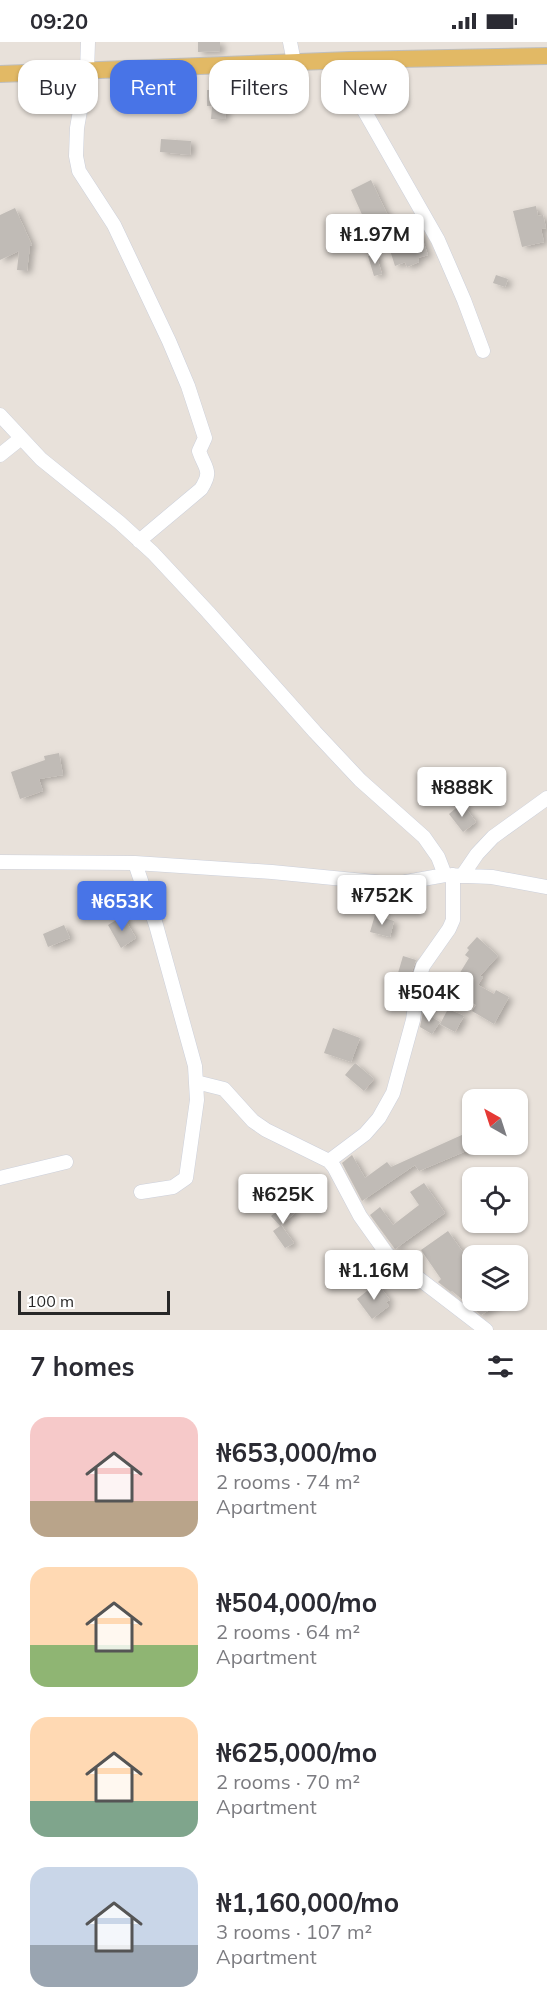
<!DOCTYPE html>
<meta charset="utf-8">
<style>
:root{--surface:#fff;--page:#f7f7f7;--text:#2b2b33;--muted:#7c7c81;--accent:#4874e7}
body{margin:0;font-family:Mulish,sans-serif;background:var(--page);color:var(--text);height:100vh;display:flex;flex-direction:column;font-size:22px;white-space:nowrap}
*{box-sizing:border-box;margin:0}
p{font-size:20px;color:var(--muted)}
.icon{flex:none;width:33px;height:33px;fill:none;stroke:currentColor;stroke-width:2;stroke-linecap:round;stroke-linejoin:round}
.map{position:relative;height:1288px;overflow:hidden}
.side{display:flex;flex-direction:column;background:var(--surface);flex:1}
.side>*{flex:none}
.banner{position:absolute;left:18px;top:18px;width:512px;height:54px;display:flex;gap:12px}
.needle{width:39px;rotate:321deg}
.tools{position:absolute;left:462px;top:1047px;display:grid;gap:12px}
.tools a{display:grid;place-items:center;width:66px;height:66px;border-radius:12px;background:var(--surface);box-shadow:0 2px 4px #0004;font-size:30px}
.scale{position:absolute;left:18px;bottom:15px;width:152px;box-sizing:border-box;padding-left:6px;border:3px solid #272727;border-top:0;font-size:16px;line-height:21px;white-space:nowrap;color:#272727;-webkit-text-stroke:4px #fff;paint-order:stroke}
.price{position:absolute;translate:-50% -51px;padding:0 14px;border-radius:6px;background:#fff;color:#222;font-size:20px;line-height:39px;filter:drop-shadow(0 2px 3px #0008)}
.price::after{content:'';position:absolute;left:50%;top:36px;width:18px;height:14px;margin-left:-9px;background:inherit;clip-path:polygon(0 0,100% 0,50% 100%)}
.price.selected{background:var(--accent);color:#fff}
ul{padding:0;list-style:none}
li{display:flex;align-items:center;gap:18px;height:150px;padding:0 30px}
li span{display:grid;place-items:center;flex:none;width:168px;height:120px;border-radius:18px;color:#555}
li>.icon{margin-inline-start:auto}
span .icon{width:72px;height:72px;fill:#fffc;stroke-width:1}
li b{font-size:26px}
h2{display:flex;justify-content:space-between;align-items:center;height:72px;padding:0 30px;font-size:26px}
.tag{padding:0 21px;border-radius:18px;background:var(--surface);box-shadow:0 2px 4px #0004;font-size:21px;line-height:54px}
.tag.selected{background:var(--accent);color:#fff}
.status{display:flex;justify-content:space-between;align-items:center;height:42px;padding:0 30px;background:var(--surface);direction:ltr}
.status svg{height:16px;fill:currentColor}
.map>svg:first-child{display:block}
.building{fill:#c0bbb6;filter:url(#shadow)}
.lines{fill:none;stroke-linecap:round;stroke-linejoin:round}
.minor-casing{stroke:#ccd0db;stroke-width:15}
.major-casing{stroke:#bebebe;stroke-width:18}
.minor{stroke:#fff;stroke-width:14}
.major{stroke:#e2b965;stroke-width:16}
</style>
<div class="status"><b>09:20</b><svg viewBox="0 0 49 12"><path d="M0 12V9h3v3zM5 12V6h3v6zM10 12V3h3v9zM15 12V0h3v12zM26 1h20v11H26zM47 4h2v5h-2z"/></svg></div>
<div class="map">
<svg width="547" height="1288" viewBox="0 0 547 1288">
<defs>
<filter id="shadow"><feDropShadow dx="4.5" dy="2.5" stdDeviation="3" flood-color="#0004"/></filter>
</defs>
<rect width="100%" height="100%" fill="#e8e1da"/>
<!-- building -->
<path class="building" d="M198 0H220V9L198 10Z
M400 43 404 62 374 68 367 50Z
M207 48H226L225 77H211L212 64H207Z
M161 97 191 99 190 113 160 110Z
M371 138 389 176 395 198 420 190 428 213 418 216 419 220 407 225 405 220 395 224 379 173 364 177 351 148Z
M536 164 538 174 543 173 546 186 541 187 544 200 522 205 513 169Z
M15 166 32 203 30 204 27 229 17 228 19 209 0 218V173Z
M376 212 382 232 374 234 368 214Z
M496 233 508 237 505 245 493 241Z
M59 711 63 733 39 737 43 749 20 757 11 730 45 718 44 714Z
M462 761 476 780 463 790 449 772Z
M375 873 394 879 390 895 370 890Z
M123 874 136 896 121 906 108 883Z
M64 883 70 896 48 905 43 892Z
M477 895 498 914 480 934 483 935 478 943 494 952 496 948 509 955 494 982 472 969 476 963 450 947 469 916 465 913 469 908 467 906Z
M403 914 416 918 410 935 398 931Z
M448 967 464 974 455 990 440 982Z
M423 970 440 980 432 992 420 985Z
M333 986 360 996 351 1020 324 1011Z
M355 1021 374 1037 364 1049 345 1033Z
M464 1092 471 1107 419 1129 415 1123 362 1159 342 1121 352 1113 365 1136 387 1120 391 1125Z
M424 1141 445 1171 395 1207 370 1173 380 1165 393 1183 419 1163 410 1150Z
M287 1161 295 1171 281 1183 294 1201 285 1206 273 1189 280 1184 271 1174Z
M448 1189 472 1223V1258H506L481 1273 452 1249 451 1250 438 1240 441 1237 421 1208Z
M377 1241 390 1258 386 1260 389 1264 372 1277 357 1257Z"/>
<g class="lines">
<defs>
<path id="minor" d="M88 0 87 29 77 86 76 114 79 129 114 183 169 299 188 344 205 396 199 409C205 427 213 428 201 447L139 499
M290 0 294 20
M350 18 361 63 438 198 464 258 483 309
M0 373 41 417 119 480 153 511 208 570 315 690 360 738 424 795 438 815 445 833
M0 413 20 397
M0 820 135 821 272 830 395 842 445 833 492 835 547 845
M135 821 156 883 195 1024 197 1058 186 1136 173 1145 141 1150
M462 834 477 812 493 795 547 756
M196 1040 224 1047 253 1079 266 1088 329 1119 334 1125 360 1174 387 1212 486 1288
M329 1119 365 1092 379 1076 393 1051 413 978 419 937 423 924 449 887 453 878V833
M0 1136 66 1120"/>
<path id="major" d="M0 32 350 18 547 14"/>
</defs>
<!-- minor casing -->
<use href="#minor" class="minor-casing"/>
<!-- major casing -->
<use href="#major" class="major-casing"/>
<!-- minor -->
<use href="#minor" class="minor"/>
<!-- major -->
<use href="#major" class="major"/>
</g>
</svg>
<div class="tools">
<a><svg class="needle" viewBox="-14 -14 28 28"><path d="M0-13l5 13h-10z" fill="#e53935"/><path d="M0 13l5-13h-10z" fill="#7c7c81"/></svg></a>
<a><svg class="icon" aria-label="locate" viewBox="0 0 24 24"><circle cx="12" cy="12" r="6"/><path d="M12 2v4M12 18v4M2 12h4M18 12h4"/></svg></a>
<a><svg class="icon" aria-label="layers" viewBox="0 0 24 24"><path d="M12 4l9 5-9 5-9-5zM3 14l9 5 9-5"/></svg></a>
</div>
<div class="scale">100 m</div>
<b class="price" style="left:375px;top:223px">₦1.97M</b>
<b class="price" style="left:462px;top:776px">₦888K</b>
<b class="price" style="left:382px;top:884px">₦752K</b>
<b class="price selected" style="left:122px;top:890px">₦653K</b>
<b class="price" style="left:429px;top:981px">₦504K</b>
<b class="price" style="left:283px;top:1183px">₦625K</b>
<b class="price" style="left:374px;top:1259px">₦1.16M</b>
<div class="banner">
<a class="tag">Buy</a>
<a class="tag selected">Rent</a>
<a class="tag">Filters</a>
<a class="tag">New</a>
</div>
</div>
<section class="side">
<h2>7 homes<svg class="icon" aria-label="filters" viewBox="0 0 24 24"><path d="M4 7h16M4 17h16"/><circle cx="9" cy="7" r="2"/><circle cx="15" cy="17" r="2"/></svg></h2>
<ul>
<li><span style="background:linear-gradient(#f6c9c9 70%,#b9a48a 0)"><svg class="icon" aria-label="home" viewBox="0 0 24 24"><path d="M3 11l9-7 9 7M6 9v11h12V9"/></svg></span><div><b>₦653,000/mo</b><p>2 rooms · 74 m²</p><p>Apartment</p></div></li>
<li><span style="background:linear-gradient(#ffd9b3 65%,#8fb573 0)"><svg class="icon" aria-label="home" viewBox="0 0 24 24"><path d="M3 11l9-7 9 7M6 9v11h12V9"/></svg></span><div><b>₦504,000/mo</b><p>2 rooms · 64 m²</p><p>Apartment</p></div></li>
<li><span style="background:linear-gradient(#ffd9b3 70%,#7fa58c 0)"><svg class="icon" aria-label="home" viewBox="0 0 24 24"><path d="M3 11l9-7 9 7M6 9v11h12V9"/></svg></span><div><b>₦625,000/mo</b><p>2 rooms · 70 m²</p><p>Apartment</p></div></li>
<li><span style="background:linear-gradient(#c9d6e8 65%,#9aa5b1 0)"><svg class="icon" aria-label="home" viewBox="0 0 24 24"><path d="M3 11l9-7 9 7M6 9v11h12V9"/></svg></span><div><b>₦1,160,000/mo</b><p>3 rooms · 107 m²</p><p>Apartment</p></div></li>
</ul>
</section>
